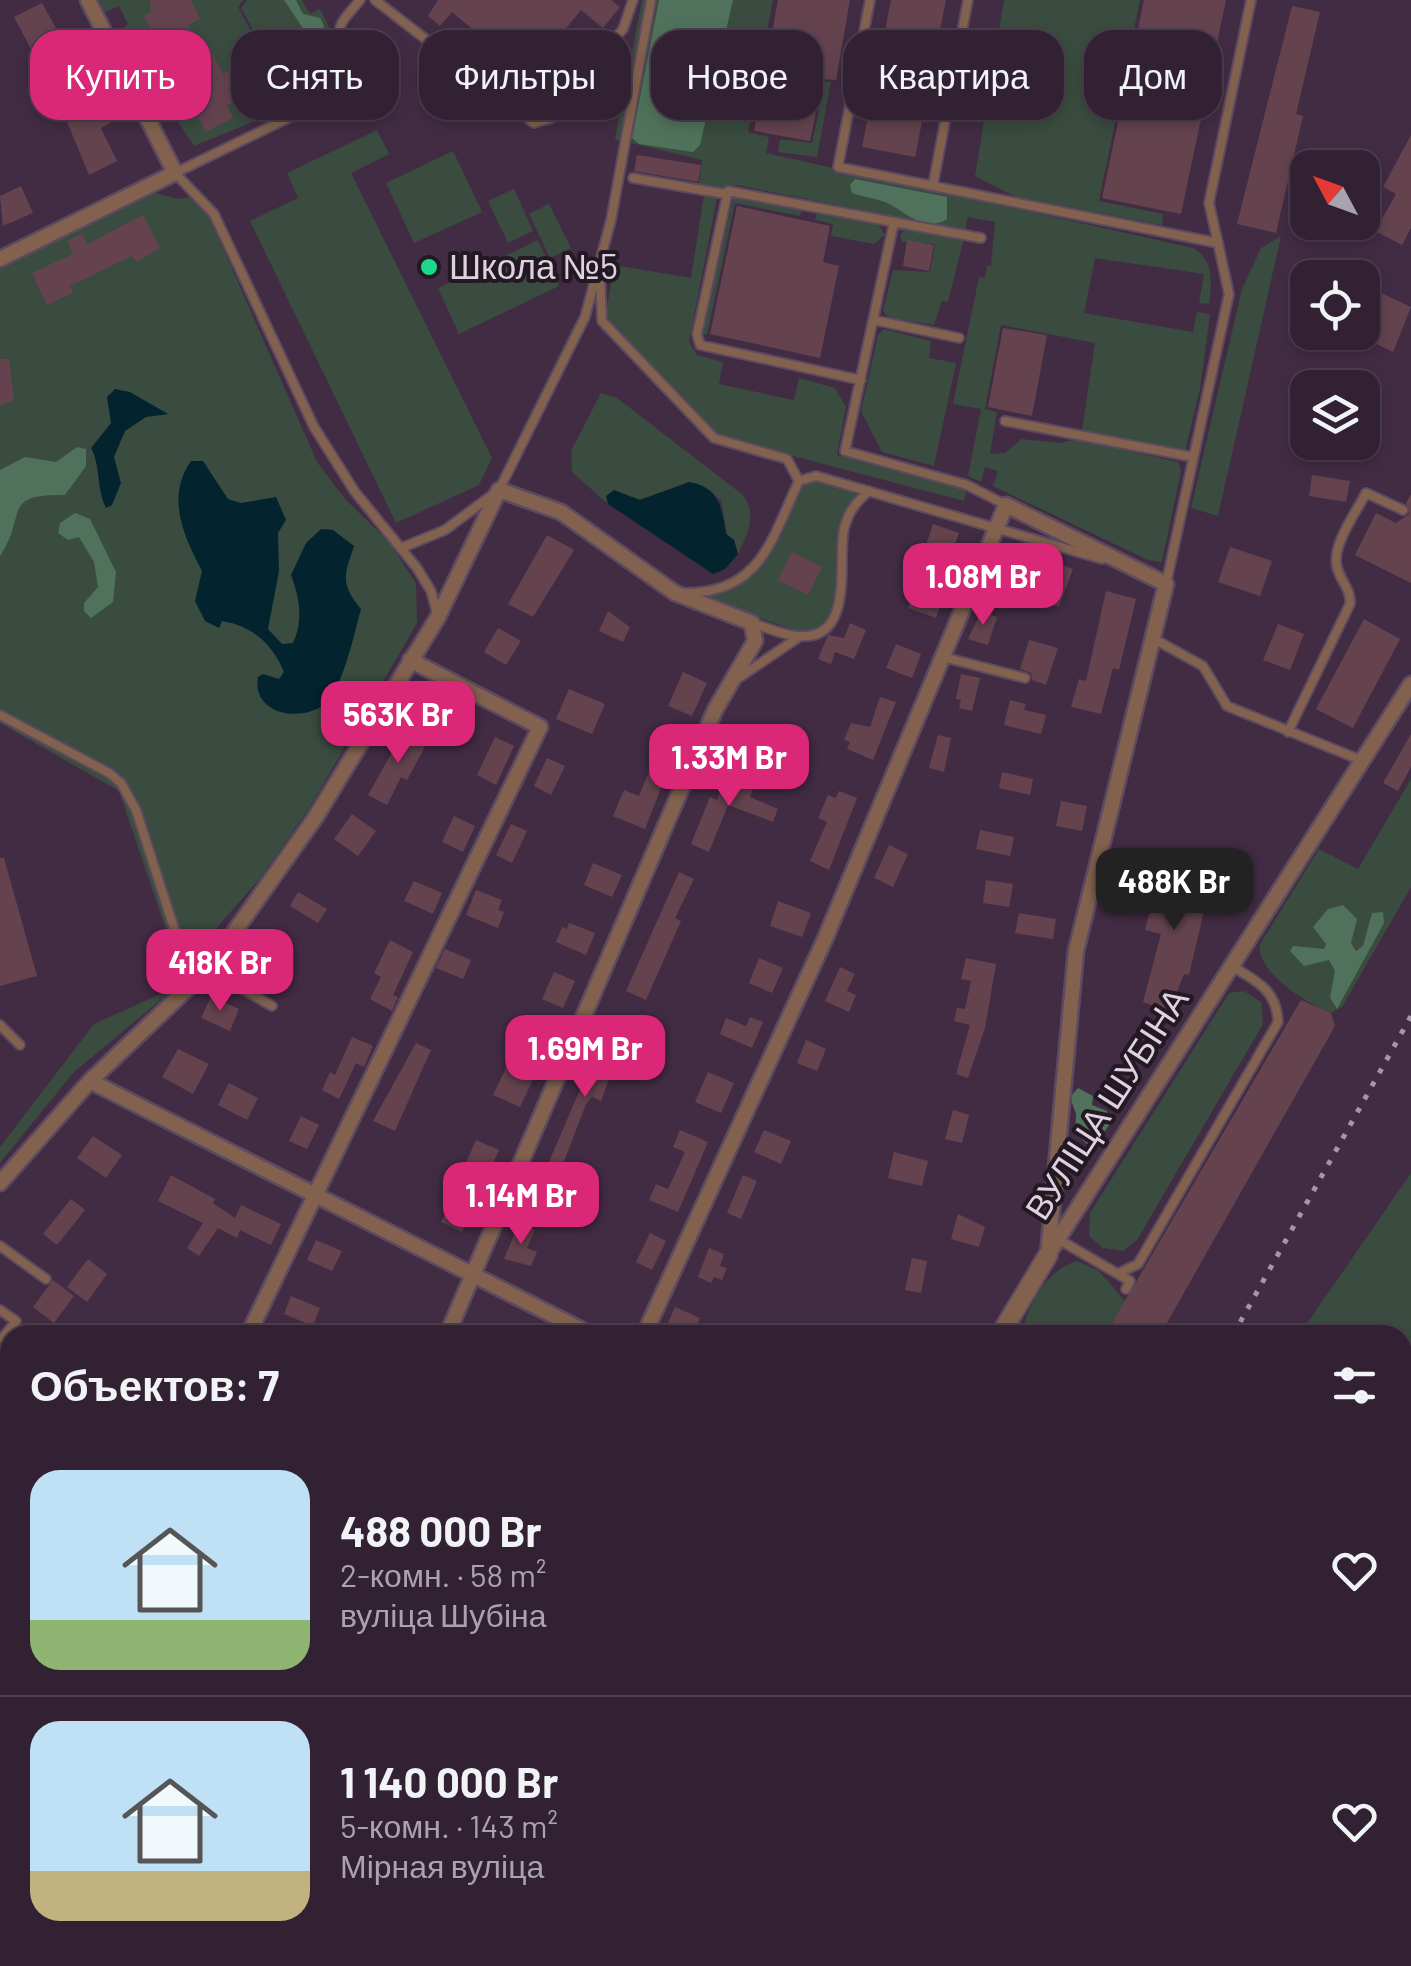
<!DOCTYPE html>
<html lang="ru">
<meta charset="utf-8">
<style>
:root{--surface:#322133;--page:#3a293b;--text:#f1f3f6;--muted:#a8a3ac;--line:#4d3e4e;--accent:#db2777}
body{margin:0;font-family:Barlow,sans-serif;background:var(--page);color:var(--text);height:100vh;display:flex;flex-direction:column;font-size:38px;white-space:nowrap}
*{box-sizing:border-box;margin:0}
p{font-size:32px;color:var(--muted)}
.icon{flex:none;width:55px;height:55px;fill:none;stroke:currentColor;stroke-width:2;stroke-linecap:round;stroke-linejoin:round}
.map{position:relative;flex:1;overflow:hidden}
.sheet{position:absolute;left:0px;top:1325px;width:1412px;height:642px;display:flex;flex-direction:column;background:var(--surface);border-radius:30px 30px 0 0;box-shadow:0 5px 15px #0003,0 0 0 2px var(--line)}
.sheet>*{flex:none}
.top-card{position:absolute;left:30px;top:30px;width:1352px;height:90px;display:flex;gap:20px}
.needle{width:65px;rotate:311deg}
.controls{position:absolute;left:1290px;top:150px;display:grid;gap:20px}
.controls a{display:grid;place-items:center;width:90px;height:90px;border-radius:20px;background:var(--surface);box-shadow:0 5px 15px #0003,0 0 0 2px var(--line);font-size:50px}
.price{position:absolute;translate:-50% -85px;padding:0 22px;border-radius:20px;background:var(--accent);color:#fff;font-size:32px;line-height:65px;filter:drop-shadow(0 2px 5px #0008)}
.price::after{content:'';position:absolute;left:50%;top:60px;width:30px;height:22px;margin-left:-15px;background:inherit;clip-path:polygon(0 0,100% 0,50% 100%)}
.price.current{background:#222;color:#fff}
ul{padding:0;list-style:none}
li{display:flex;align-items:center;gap:30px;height:250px;padding:0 30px}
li+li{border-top:2px solid var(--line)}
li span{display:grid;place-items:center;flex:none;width:280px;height:200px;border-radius:30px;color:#555}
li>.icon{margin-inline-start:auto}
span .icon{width:120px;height:120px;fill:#fffc;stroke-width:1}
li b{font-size:42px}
h2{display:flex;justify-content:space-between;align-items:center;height:120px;padding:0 30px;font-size:42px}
.chip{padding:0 35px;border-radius:30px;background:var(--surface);box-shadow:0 5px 15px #0003,0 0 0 2px var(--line);font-size:35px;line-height:90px}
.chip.current{background:var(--accent);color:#fff}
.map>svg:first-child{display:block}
.green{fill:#394c3f}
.forest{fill:#50725c}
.water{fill:#03232e}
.building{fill:#64434f}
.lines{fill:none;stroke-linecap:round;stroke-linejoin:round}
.service-casing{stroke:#5e4a60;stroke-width:12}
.minor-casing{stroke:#5e4a60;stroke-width:19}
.tertiary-casing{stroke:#5e4a60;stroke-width:22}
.service{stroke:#82624f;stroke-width:8}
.minor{stroke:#82624f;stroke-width:14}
.tertiary{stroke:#82624f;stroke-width:18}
.rail{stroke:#a796a9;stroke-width:5;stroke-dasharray:5 10;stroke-linecap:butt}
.poi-dot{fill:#1bd988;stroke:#231923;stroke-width:4}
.labels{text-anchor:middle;stroke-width:8;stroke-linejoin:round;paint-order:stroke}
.poi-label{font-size:35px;fill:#dfd1e0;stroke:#231923;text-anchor:start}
.street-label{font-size:35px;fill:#dfd1e0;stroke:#231923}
</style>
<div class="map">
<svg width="1411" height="1966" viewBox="0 0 1411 1966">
<rect width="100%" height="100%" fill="#422c44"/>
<!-- green -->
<path class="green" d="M99 0H243L238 7 288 101H292L241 8 247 0H302L310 14 320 9 331 31 319 86 304 101 194 146 148 76 153 73 124 27 128 24 119 6 105 12Z
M642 0H773L748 132 769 137 766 153 1193 248C1214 261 1212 282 1209 304L1199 303 1204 274 1095 258 1084 313 1193 332 1197 312 1210 314 1200 389 1185 451 1082 430 1095 343 1001 325 985 409 997 412 990 454 1005 453 1021 439 1060 443 1077 439 1178 462 1181 471 1162 562 1148 560 993 486 998 471 985 467 981 482 968 476 981 409 953 404 979 277 985 278 987 266H991L995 222 968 217 965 231 737 185 723 188 699 184 702 160 615 139Z
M1004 0H1140L1099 201 1163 214 1162 225 1016 197 975 176Z
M513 42 569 88 547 115 528 116 483 79Z
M825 82H831L817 157 778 152 780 139 812 143Z
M377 130 389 154 351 173 492 458 479 485 396 523 250 221 298 198 287 173Z
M453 151 482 212 414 243 386 183Z
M514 189 533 231 508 243 488 201Z
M155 193 179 199 191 197 209 216 317 462 345 499 390 543 416 583 417 623 310 807 259 880 218 926 181 983 73 1073 0 1163V1147L94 1024 174 988 181 974 119 791 0 723V269Z
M704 195 717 198 689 342 697 355 723 362 719 384 794 400 799 378 835 388 846 407 837 455 966 490 964 501 718 436 605 320 614 265 691 278Z
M734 196 802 208 800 216 735 203 707 335 701 333Z
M549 204 571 248 550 258 529 214Z
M817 212 878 224 885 235 874 244 831 236 833 224 815 220Z
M904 229 964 238 948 302 942 301 934 325 889 318 883 311 893 270 930 272 935 244 903 242 900 236Z
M1281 236 1218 516 1191 508 1242 289 1261 248Z
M538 240 559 286 459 334 438 288Z
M883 329 931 341 929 358 956 363 934 466 882 452 861 411 878 335Z
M601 393 617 398 743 495C757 514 748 534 738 554L734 540 727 534 721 500 689 483 639 500 607 496 608 504 572 472 571 451Z
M808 477 869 491C863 498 852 507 848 515 834 548 863 641 796 631L691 593 749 576 799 481Z
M1411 779V887L1342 1007 1331 1013C1307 1003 1256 973 1260 944L1319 849 1358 869Z
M1244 991 1261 1002 1263 1024 1137 1240 1123 1251 1103 1248 1089 1236 1090 1213 1229 993Z
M1411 1173V1521L1403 1525 1402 1335H1299Z
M1077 1261 1099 1271 1125 1301 1105 1335H1022C1027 1305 1046 1270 1077 1261Z"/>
<!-- forest -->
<path class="forest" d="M284 0H296L303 14 320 18C333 39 324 73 310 93L302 89 311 78 317 49Z
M659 0H733L700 145 693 152 639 144 632 138Z
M855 179 947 197V219C924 234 904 210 885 202 875 198 862 197 852 193L850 185Z
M77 447 86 449V466L65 495C0 494 28 514 0 556V470L25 457 56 462Z
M75 513 90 519 116 572 113 602 91 618 84 611V603L98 587 94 562 79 537 68 540 58 533 60 523Z
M1343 905 1357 919 1351 943 1356 951 1363 946 1372 913 1383 912 1384 923 1337 1009 1330 998 1335 971 1329 960 1304 966 1290 951 1293 946 1324 949 1326 944 1313 927 1328 909Z
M1078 1088 1093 1096 1092 1105 1107 1111 1110 1124 1097 1141 1087 1144 1075 1133 1076 1114 1070 1097Z"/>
<!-- water -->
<path class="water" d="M115 389 130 392 168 414 146 417 125 431 114 457 121 483 112 505 106 508C96 487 101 467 91 448L111 423 107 397Z
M191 461H203L228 499 241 503 276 497 286 520 278 533 279 571 268 629 282 644 293 643C304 619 299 597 291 575L306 543 321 529 333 530 354 546C345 574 339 583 361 609L358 620C353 640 341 689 327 702 304 724 251 715 258 677L263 674 279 679 284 672C273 645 253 626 222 621L219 628 205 621 195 601 202 571C183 535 166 497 191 461Z
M689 482C721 488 721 507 726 534L734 540 738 554 725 569 713 574 608 504 606 496 614 490 640 500Z"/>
<!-- building -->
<path class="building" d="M150 0H191L200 19 188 25 201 50 209 46 223 74 248 62 258 90 227 105 233 118 206 132 181 83 175 86 163 64 167 62 144 16 151 12Z
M438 0H611L620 7 603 28 581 10 554 43 577 62 561 82 513 42 492 68 478 56 489 43 452 12 440 26 428 16Z
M778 0H850L836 80 823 79 810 141 754 131Z
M891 0H946L915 157 862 147Z
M1144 0H1226L1181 214 1102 198Z
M42 3 76 64 69 67 92 111 105 104 115 120 101 128 117 161 89 175 58 100 14 17Z
M1292 6 1320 12 1296 114 1303 116 1276 233 1237 224Z
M1411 135V228L1402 245 1375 231 1396 194 1383 187Z
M637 155 701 165 698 182 634 171Z
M21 186 33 213 3 226 0 196Z
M737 206 830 226 823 262 839 266 820 358 710 334Z
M143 215 160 248 136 262 132 256 70 286 73 293 47 305 32 273 73 254 67 241 82 234 87 244Z
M907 240 934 245 929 271 903 266Z
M1362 284 1411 307 1393 352 1362 337Z
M1003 328 1047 335 1032 416 988 407Z
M0 359H9L14 400 0 406Z
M1312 475 1350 481 1346 502 1309 496Z
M1411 494V583L1355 555 1376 513 1396 523 1409 514 1406 503Z
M933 524 959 533 948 563 923 554Z
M547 535 574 550 533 617 508 604Z
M1230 547 1272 561 1260 596 1218 582Z
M792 552 822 567 808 595 778 580Z
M1053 561 1073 569 1059 607 1043 602 1042 594Z
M1002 566 1019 571 1009 600 992 594Z
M917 585 944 596 936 618 908 608Z
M1106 591 1136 599 1119 670 1113 668 1101 714 1071 707 1079 679 1086 681Z
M608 611 630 627 623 642 599 631Z
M981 611 997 617 988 645 968 639Z
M1364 619 1400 639 1353 728 1316 709Z
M850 623 866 630 854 659 835 652 831 664 818 659 828 635 844 638Z
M1278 624 1304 634 1290 670 1263 660Z
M498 628 521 641 506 665 484 652Z
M1029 640 1058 648 1046 685 1032 680 1031 673 1020 669Z
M896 644 921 654 912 678 886 668Z
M683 672 707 683 692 716 668 706Z
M961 674 980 678 972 711 959 708 961 700 956 699Z
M569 689 605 704 592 734 556 719Z
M880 697 896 702 873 760 847 749 850 742 844 740 851 723 870 727Z
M1010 700 1026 704 1024 710 1046 715 1041 734 1004 725Z
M405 729 428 741 407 780 401 777 387 805 368 795Z
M1411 734V767L1398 791 1383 783Z
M938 735 951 738 944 772 929 768Z
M495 737 514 746 496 785 477 775Z
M654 746 674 754 645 829 613 816 624 790 639 796 653 762 648 760Z
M547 758 565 766 551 795 534 786Z
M728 770 754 786 750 797 778 809 773 822 728 805 709 852 691 844 710 797 717 800Z
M1002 772 1033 779 1030 795 999 788Z
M839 791 857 798 829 870 810 861 827 822 818 818 828 795 836 798Z
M1061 801 1087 806 1082 831 1056 826Z
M352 814 376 831 358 856 334 839Z
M454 816 475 826 463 852 442 842Z
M511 824 527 831 512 863 496 855Z
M980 830 1014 837 1010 856 976 849Z
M889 845 908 854 893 887 874 878Z
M0 858H4L37 976 0 986Z
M593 863 622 875 612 897 584 885Z
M1161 868 1211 881 1189 975 1184 974 1169 1012 1143 1002 1161 934 1145 930Z
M679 872 694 879 675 918 681 921 646 1000 626 991Z
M986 880 1013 884 1009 907 983 903Z
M414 881 442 893 433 914 404 901Z
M476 890 502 900 498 910 504 912 498 928 466 915Z
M298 892 327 909 318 923 290 906Z
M778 901 811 913 802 937 770 926Z
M1019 913 1056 919 1053 939 1015 933Z
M569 923 595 933 586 955 556 942 562 927 567 929Z
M390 940 413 952 393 995 398 997 392 1011 370 999 381 977 374 973Z
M445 949 471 960 463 979 436 968Z
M269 953 293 970 278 991 254 973Z
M759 958 783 968 772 993 749 983Z
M966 958 996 964 985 1028 968 1078 956 1074 970 1025 954 1021 957 1008 965 1009 971 981 961 979Z
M840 967 855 974 847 991 856 995 849 1012 825 1001Z
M554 972 575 981 563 1008 542 999Z
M211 996 239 1009 230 1031 201 1018Z
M1301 1000 1331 1013 1335 1026 1160 1335H1105Z
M750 1017 763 1022 752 1048 720 1034 726 1018 746 1026Z
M603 1021 627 1030 601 1101 592 1097 586 1104 550 1198 536 1192 594 1057Z
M527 1034 550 1044 520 1107 493 1095 519 1041 523 1043Z
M352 1037 373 1046 364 1067 356 1063 339 1099 322 1090 330 1072 335 1075Z
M806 1040 826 1049 817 1071 797 1063Z
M416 1043 431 1050 395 1131 373 1121Z
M178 1049 209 1064 193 1094 162 1077Z
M708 1072 734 1083 721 1113 695 1102Z
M229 1083 258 1098 247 1120 218 1105Z
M953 1110 969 1115 962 1143 945 1139Z
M301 1116 319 1125 307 1149 289 1141Z
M680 1130 708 1142 678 1212 649 1200 656 1184 668 1189 685 1152 673 1147Z
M764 1130 791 1141 781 1164 754 1152Z
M93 1136 122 1155 106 1178 77 1158Z
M476 1140 499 1150 488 1175 465 1165Z
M894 1152 928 1161 922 1186 888 1178Z
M171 1175 215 1199 213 1203 235 1218 241 1205 281 1224 271 1245 240 1230 237 1238 218 1228 199 1256 187 1248 203 1223 158 1201Z
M743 1175 757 1181 741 1219 727 1213Z
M455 1194 476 1204 462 1232 441 1222Z
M71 1199 85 1210 57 1245 43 1234Z
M958 1214 985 1227 979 1247 951 1239Z
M519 1223 535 1230 527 1248 537 1252 531 1266 504 1259Z
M650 1233 666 1241 652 1270 636 1262Z
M316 1240 342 1251 332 1271 307 1260Z
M709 1248 724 1254 720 1266 727 1268 722 1280 714 1277 711 1283 698 1277Z
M912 1258 927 1261 921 1293 905 1290Z
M88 1259 107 1274 87 1302 67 1287Z
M53 1280 74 1296 54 1323 33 1307Z
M291 1296 320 1308 313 1326 284 1314Z
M675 1307 700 1318 693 1335H668L671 1329 666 1327Z"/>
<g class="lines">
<defs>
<path id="service" d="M360 0C354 8 344 17 341 25 330 56 338 80 313 106L175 173 214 214 314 427 355 492 417 568 431 591 437 613
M375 0 534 123 551 118 623 29 633 0
M870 0 838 167 1218 243 1229 294 1166 584
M633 178 725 194
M933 185 968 0
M894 222 981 238
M1218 243 1209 203 1251 0
M600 275 602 321 714 438 787 459 799 481C771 540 761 593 685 593
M874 320 959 338
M861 380 700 345 697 334 728 191 894 222 845 451 967 485 1006 505
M1005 421 1193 457
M799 481 816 476 1102 559
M401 548 445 530 499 490 585 317 611 220 651 0
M752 623C766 627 782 635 797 636 856 642 837 560 844 529 848 512 856 502 869 491
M1154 639 1203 666 1227 706 1363 761
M943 657 1025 678
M737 679 799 637
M0 715 109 773 121 783 136 810 192 984
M1288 732 1350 604C1351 588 1340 581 1337 567 1331 546 1357 511 1366 493L1403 510
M208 969 272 1006
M0 1025 20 1045
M1058 1239 1130 1281 1126 1289
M0 1246 46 1279
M1121 1272 1138 1264 1278 1022C1277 991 1257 981 1233 967
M0 1310 16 1321 0 1341
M1402 1771 1411 1773
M999 1958 1002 1966
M1209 1966 1212 1958"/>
<path id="minor" d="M0 259 175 173 88 0
M90 1081 592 1335
M0 1183 90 1081 208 969 315 818 438 617 499 490 561 512 675 593 752 623 755 641 715 710 447 1335
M1051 1250 1411 684
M248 1335 540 727 410 660
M644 1335 825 939 1006 505 1166 584 1076 951 1048 1255
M1402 1539 1411 1535
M0 1545 10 1549
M1402 1598 1411 1579
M0 1889 10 1868
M116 1958 126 1966
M151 1966 159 1958
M357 1966 361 1958
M986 1966 992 1958
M1243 1966 1245 1958"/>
<path id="tertiary" d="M1000 1335 1048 1255
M659 1966 663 1958"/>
</defs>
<!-- service casing -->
<use href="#service" class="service-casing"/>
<!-- minor casing -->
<use href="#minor" class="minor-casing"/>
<!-- tertiary casing -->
<use href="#tertiary" class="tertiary-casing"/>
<!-- service -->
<use href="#service" class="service"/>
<!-- minor -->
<use href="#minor" class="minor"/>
<!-- tertiary -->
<use href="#tertiary" class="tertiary"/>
<!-- rail -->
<path class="rail" d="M1233 1335 1411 1016
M878 1966 882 1958
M896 1966 901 1958"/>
</g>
<!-- markers -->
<circle class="poi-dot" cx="429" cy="267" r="10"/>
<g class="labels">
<!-- poi labels -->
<g class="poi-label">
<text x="449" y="279">Школа №5</text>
</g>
<!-- street labels -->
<g class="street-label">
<text transform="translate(1107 1104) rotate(-57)" y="12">ВУЛІЦА ШУБІНА</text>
</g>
</g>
</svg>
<div class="controls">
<a><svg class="needle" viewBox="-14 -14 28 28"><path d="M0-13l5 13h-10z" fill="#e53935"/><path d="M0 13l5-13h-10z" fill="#a8a3ac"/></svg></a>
<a><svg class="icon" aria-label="locate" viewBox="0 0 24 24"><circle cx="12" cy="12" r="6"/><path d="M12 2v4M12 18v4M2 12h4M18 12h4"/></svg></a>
<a><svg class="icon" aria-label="layers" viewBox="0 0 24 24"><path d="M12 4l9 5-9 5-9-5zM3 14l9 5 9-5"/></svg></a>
</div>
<b class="price" style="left:983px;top:628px">1.08M Br</b>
<b class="price" style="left:398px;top:766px">563K Br</b>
<b class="price" style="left:729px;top:809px">1.33M Br</b>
<b class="price current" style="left:1174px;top:933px">488K Br</b>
<b class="price" style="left:220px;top:1014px">418K Br</b>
<b class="price" style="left:585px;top:1100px">1.69M Br</b>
<b class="price" style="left:521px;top:1247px">1.14M Br</b>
<div class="top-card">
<a class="chip current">Купить</a>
<a class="chip">Снять</a>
<a class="chip">Фильтры</a>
<a class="chip">Новое</a>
<a class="chip">Квартира</a>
<a class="chip">Дом</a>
</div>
<section class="sheet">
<h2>Объектов: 7<svg class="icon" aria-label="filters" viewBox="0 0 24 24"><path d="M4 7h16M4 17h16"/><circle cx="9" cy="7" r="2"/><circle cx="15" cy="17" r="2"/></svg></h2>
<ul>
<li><span style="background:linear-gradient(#bfe0f5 75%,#8fb573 0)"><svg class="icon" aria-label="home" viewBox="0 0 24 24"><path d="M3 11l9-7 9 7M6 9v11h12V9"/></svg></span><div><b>488 000 Br</b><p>2-комн. · 58 m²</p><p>вуліца Шубіна</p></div><svg class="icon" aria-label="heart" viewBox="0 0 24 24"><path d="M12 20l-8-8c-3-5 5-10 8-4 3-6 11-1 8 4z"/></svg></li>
<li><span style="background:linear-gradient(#bfe0f5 75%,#c2b280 0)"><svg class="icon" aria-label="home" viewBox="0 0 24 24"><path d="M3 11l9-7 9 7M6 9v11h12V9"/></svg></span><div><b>1 140 000 Br</b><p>5-комн. · 143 m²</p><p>Мірная вуліца</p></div><svg class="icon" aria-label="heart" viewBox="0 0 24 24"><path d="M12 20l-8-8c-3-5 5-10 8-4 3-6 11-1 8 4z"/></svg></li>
</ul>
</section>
</div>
